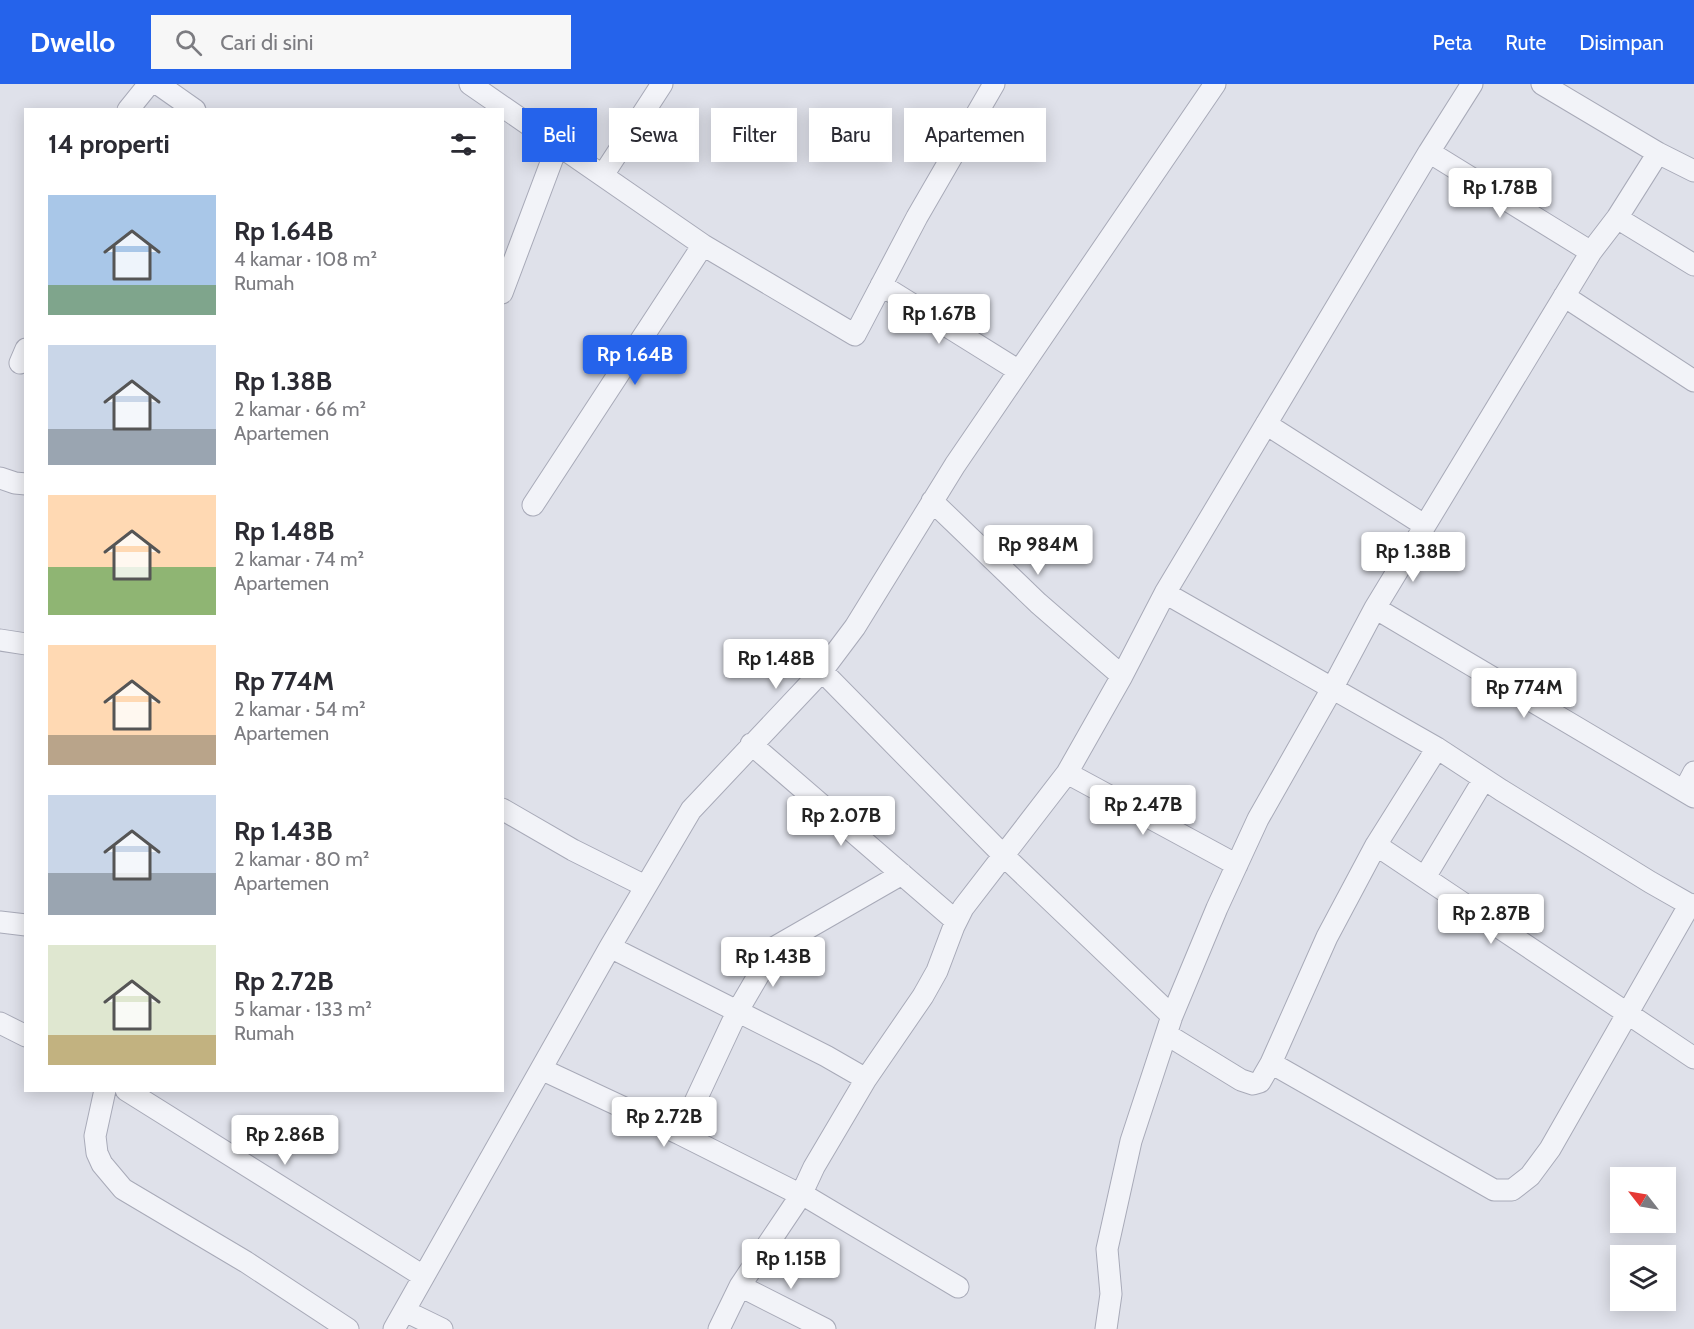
<!DOCTYPE html>
<html lang="id">
<meta charset="utf-8">
<style>
:root{--surface:#fff;--page:#f7f7f7;--text:#2b2b33;--muted:#7c7c81;--accent:#2563eb}
body{margin:0;font-family:Cabin,sans-serif;background:var(--page);color:var(--text);height:100vh;display:flex;flex-direction:column;font-size:22px;white-space:nowrap}
*{box-sizing:border-box;margin:0}
p{font-size:20px;color:var(--muted)}
.icon{flex:none;width:33px;height:33px;fill:none;stroke:currentColor;stroke-width:2;stroke-linecap:round;stroke-linejoin:round}
.map{position:relative;flex:1;overflow:hidden}
.side{position:absolute;left:24px;top:24px;width:480px;height:984px;display:flex;flex-direction:column;background:var(--surface);border-radius:0px;box-shadow:0 3px 15px #0003}
.side>*{flex:none}
.hud{position:absolute;left:522px;top:24px;width:570px;height:54px;display:flex;gap:12px}
.needle{width:39px;rotate:301deg}
.fabs{position:absolute;left:1610px;top:1083px;display:grid;gap:12px}
.fabs a{display:grid;place-items:center;width:66px;height:66px;border-radius:0px;background:var(--surface);box-shadow:0 3px 15px #0003;font-size:30px}
.price{position:absolute;translate:-50% -51px;padding:0 14px;border-radius:6px;background:#fff;color:#222;font-size:20px;line-height:39px;filter:drop-shadow(0 2px 3px #0008)}
.price::after{content:'';position:absolute;left:50%;top:36px;width:18px;height:14px;margin-left:-9px;background:inherit;clip-path:polygon(0 0,100% 0,50% 100%)}
.price.current{background:var(--accent);color:#fff}
ul{padding:0;list-style:none}
li{display:flex;align-items:center;gap:18px;height:150px;padding:0 24px}
li span{display:grid;place-items:center;flex:none;width:168px;height:120px;border-radius:0px;color:#555}
li>.icon{margin-inline-start:auto}
span .icon{width:72px;height:72px;fill:#fffc;stroke-width:1}
li b{font-size:26px}
h2{display:flex;justify-content:space-between;align-items:center;height:72px;padding:0 24px;font-size:26px}
.pill{padding:0 21px;border-radius:0px;background:var(--surface);box-shadow:0 3px 15px #0003;font-size:21px;line-height:54px}
.pill.current{background:var(--accent);color:#fff}
header{display:flex;align-items:center;gap:36px;box-sizing:border-box;height:84px;padding:0 30px;background:var(--accent);color:#fff}
header strong{font-size:28px}
nav{display:flex;gap:33px;margin-inline-start:auto;font-size:21px}
.search{width:420px;height:54px;background:var(--page);display:flex;align-items:center;gap:15px;box-sizing:border-box;padding:0 21px;border-radius:0px;color:var(--muted);font-size:22px}
.map>svg:first-child{display:block}
.lines{fill:none;stroke-linecap:round;stroke-linejoin:round}
.minor-casing{stroke:#a8aab8;stroke-width:23}
.minor{stroke:#f2f3f8;stroke-width:21}
</style>
<header>
<strong>Dwello</strong>
<div class="search"><svg class="icon" aria-label="search" viewBox="0 0 24 24"><circle cx="10" cy="10" r="6"/><path d="M15 15l6 6"/></svg>Cari di sini</div>
<nav><a>Peta</a><a>Rute</a><a>Disimpan</a></nav>
</header>
<div class="map">
<svg width="1694" height="1245" viewBox="0 0 1694 1245">
<rect width="100%" height="100%" fill="#dfe1ea"/>
<g class="lines">
<defs>
<path id="minor" d="M158 0 195 26
M470 0 703 161 855 251 917 133 994 0
M1542 0 1658 69 1694 87
M128 26 149 0
M1429 68 1591 168
M603 91 662 0
M1617 134 1694 181
M881 201 1019 287
M502 209 558 60
M1564 212 1694 297
M20 279 26 265
M1266 340 1424 441
M0 394 15 399 26 400
M932 417 1038 519 1122 592
M533 421 703 161
M1165 509 1437 664 1501 706 1650 798 1694 823
M1375 524 1694 713
M0 556 26 560
M822 587 1003 771 1172 932
M751 660 956 837
M1067 689 1237 781
M1684 707 1694 688
M502 725 573 766 645 802
M1376 761 1694 974
M1425 793 1484 695
M0 838 26 841
M610 863 826 972 866 995
M0 939 26 952
M1166 950 1241 996 1253 1000 1260 998 1271 979 1327 853 1376 761 1437 664
M1271 979 1494 1106H1512L1530 1092 1550 1065 1690 820
M541 985 680 1050 801 1111
M105 1006 95 1052 97 1069 102 1080 123 1105 246 1178 348 1245
M126 1006 423 1192
M680 1050 737 928 775 863 902 790
M802 1110 958 1203
M740 1202 825 1245
M405 1227 442 1245
M394 1245 610 863 691 726 822 587 855 543 955 381 1215 0
M719 1245 740 1202 801 1111 814 1083 866 995 923 912 937 887 954 842 963 824 1067 689 1122 592 1165 509 1429 68 1472 0
M1106 1245 1111 1210 1107 1165 1131 1057 1172 932 1217 824 1258 735 1333 603 1375 524 1591 168 1617 134 1658 69"/>
</defs>
<!-- minor casing -->
<use href="#minor" class="minor-casing"/>
<!-- minor -->
<use href="#minor" class="minor"/>
</g>
</svg>
<div class="fabs">
<a><svg class="needle" viewBox="-14 -14 28 28"><path d="M0-13l5 13h-10z" fill="#e53935"/><path d="M0 13l5-13h-10z" fill="#7c7c81"/></svg></a>
<a><svg class="icon" aria-label="layers" viewBox="0 0 24 24"><path d="M12 4l9 5-9 5-9-5zM3 14l9 5 9-5"/></svg></a>
</div>
<b class="price" style="left:1500px;top:135px">Rp 1.78B</b>
<b class="price" style="left:939px;top:261px">Rp 1.67B</b>
<b class="price current" style="left:635px;top:302px">Rp 1.64B</b>
<b class="price" style="left:1038px;top:492px">Rp 984M</b>
<b class="price" style="left:1413px;top:499px">Rp 1.38B</b>
<b class="price" style="left:776px;top:606px">Rp 1.48B</b>
<b class="price" style="left:1524px;top:635px">Rp 774M</b>
<b class="price" style="left:1143px;top:752px">Rp 2.47B</b>
<b class="price" style="left:841px;top:763px">Rp 2.07B</b>
<b class="price" style="left:1491px;top:861px">Rp 2.87B</b>
<b class="price" style="left:773px;top:904px">Rp 1.43B</b>
<b class="price" style="left:664px;top:1064px">Rp 2.72B</b>
<b class="price" style="left:285px;top:1082px">Rp 2.86B</b>
<b class="price" style="left:791px;top:1206px">Rp 1.15B</b>
<div class="hud">
<a class="pill current">Beli</a>
<a class="pill">Sewa</a>
<a class="pill">Filter</a>
<a class="pill">Baru</a>
<a class="pill">Apartemen</a>
</div>
<section class="side">
<h2>14 properti<svg class="icon" aria-label="filters" viewBox="0 0 24 24"><path d="M4 7h16M4 17h16"/><circle cx="9" cy="7" r="2"/><circle cx="15" cy="17" r="2"/></svg></h2>
<ul>
<li><span style="background:linear-gradient(#a9c7e8 75%,#7fa58c 0)"><svg class="icon" aria-label="home" viewBox="0 0 24 24"><path d="M3 11l9-7 9 7M6 9v11h12V9"/></svg></span><div><b>Rp 1.64B</b><p>4 kamar · 108 m²</p><p>Rumah</p></div></li>
<li><span style="background:linear-gradient(#c9d6e8 70%,#9aa5b1 0)"><svg class="icon" aria-label="home" viewBox="0 0 24 24"><path d="M3 11l9-7 9 7M6 9v11h12V9"/></svg></span><div><b>Rp 1.38B</b><p>2 kamar · 66 m²</p><p>Apartemen</p></div></li>
<li><span style="background:linear-gradient(#ffd9b3 60%,#8fb573 0)"><svg class="icon" aria-label="home" viewBox="0 0 24 24"><path d="M3 11l9-7 9 7M6 9v11h12V9"/></svg></span><div><b>Rp 1.48B</b><p>2 kamar · 74 m²</p><p>Apartemen</p></div></li>
<li><span style="background:linear-gradient(#ffd9b3 75%,#b9a48a 0)"><svg class="icon" aria-label="home" viewBox="0 0 24 24"><path d="M3 11l9-7 9 7M6 9v11h12V9"/></svg></span><div><b>Rp 774M</b><p>2 kamar · 54 m²</p><p>Apartemen</p></div></li>
<li><span style="background:linear-gradient(#c9d6e8 65%,#9aa5b1 0)"><svg class="icon" aria-label="home" viewBox="0 0 24 24"><path d="M3 11l9-7 9 7M6 9v11h12V9"/></svg></span><div><b>Rp 1.43B</b><p>2 kamar · 80 m²</p><p>Apartemen</p></div></li>
<li><span style="background:linear-gradient(#dfe7d0 75%,#c2b280 0)"><svg class="icon" aria-label="home" viewBox="0 0 24 24"><path d="M3 11l9-7 9 7M6 9v11h12V9"/></svg></span><div><b>Rp 2.72B</b><p>5 kamar · 133 m²</p><p>Rumah</p></div></li>
</ul>
</section>
</div>
